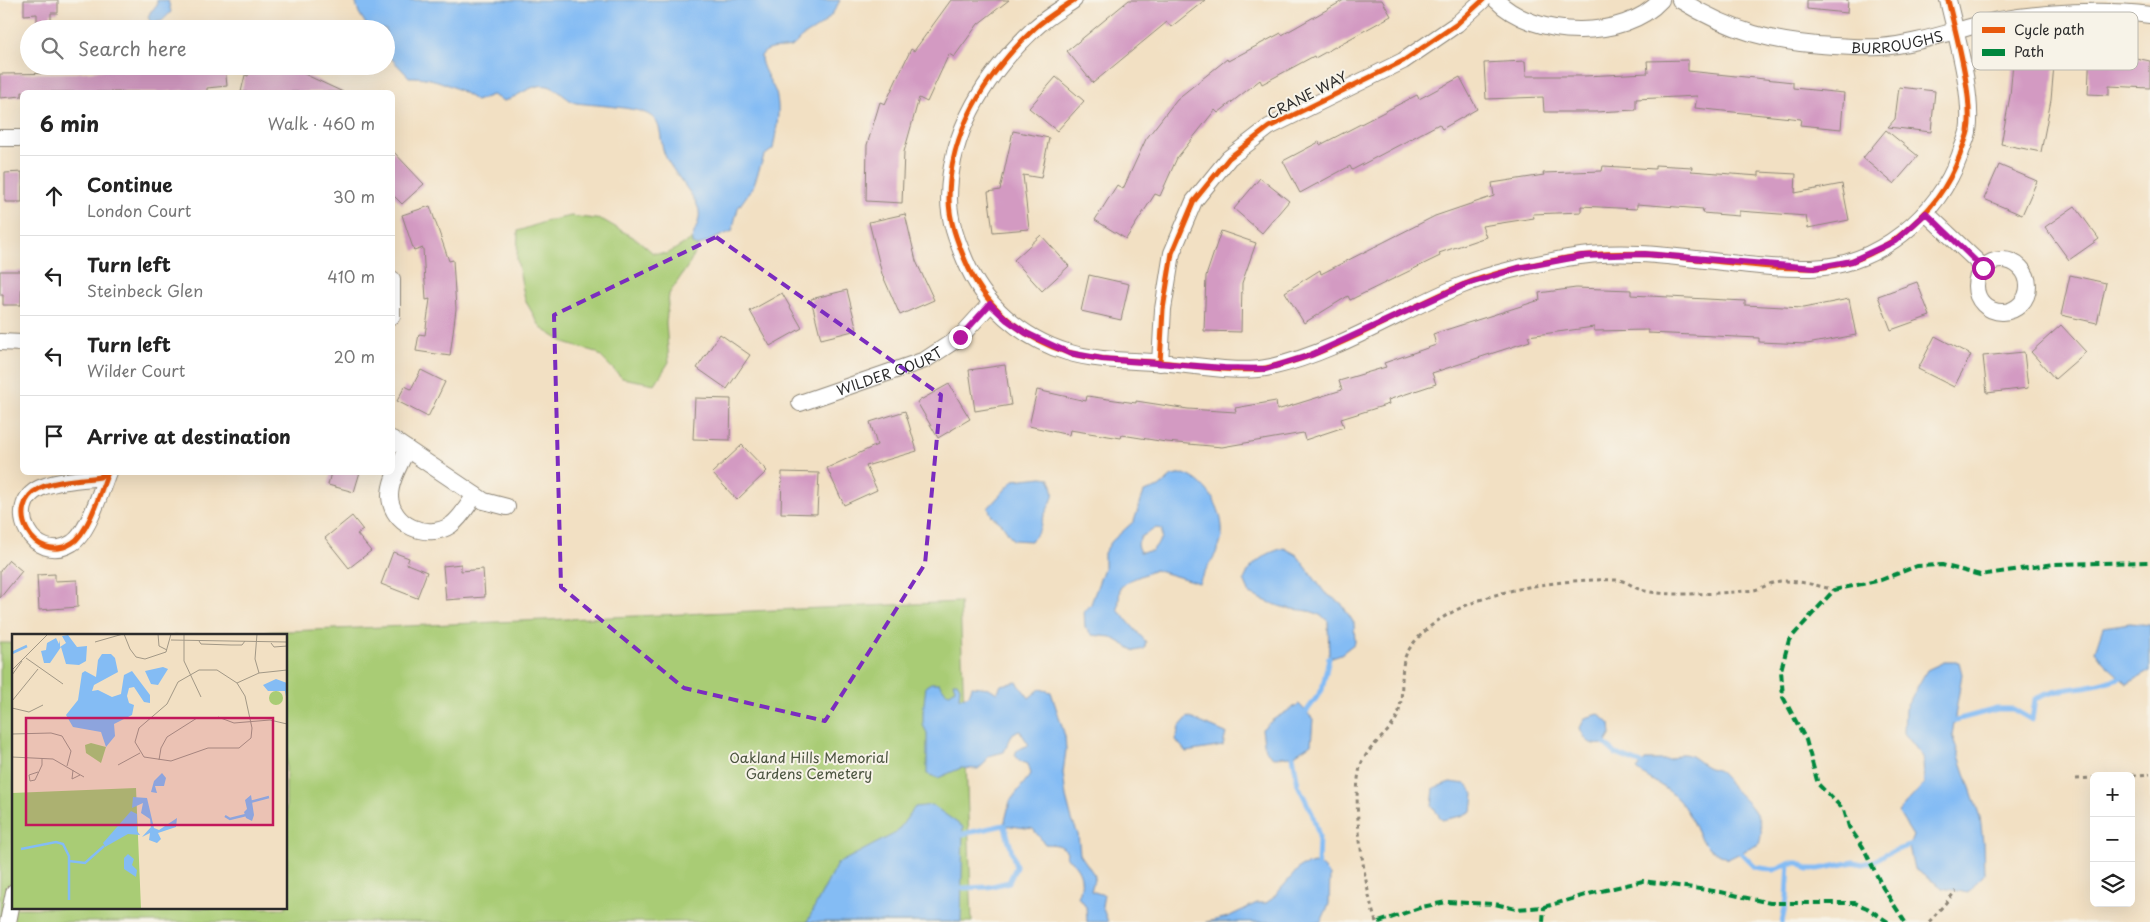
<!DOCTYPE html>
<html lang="en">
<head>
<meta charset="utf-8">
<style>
	:root { --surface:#fff; --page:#f2f2f2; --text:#222; --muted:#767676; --line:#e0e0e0 }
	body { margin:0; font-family:"Playpen Sans",sans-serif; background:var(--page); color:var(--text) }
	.controls { position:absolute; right:15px; bottom:15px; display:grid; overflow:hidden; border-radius:8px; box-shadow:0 5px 20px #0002 }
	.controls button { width:45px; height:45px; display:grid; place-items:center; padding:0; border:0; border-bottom:1px solid var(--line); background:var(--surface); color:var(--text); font:25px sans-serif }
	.stop { position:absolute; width:15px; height:15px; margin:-11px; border:4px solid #b5179e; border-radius:50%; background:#fff }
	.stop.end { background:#b5179e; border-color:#fff; box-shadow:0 1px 5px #0008 }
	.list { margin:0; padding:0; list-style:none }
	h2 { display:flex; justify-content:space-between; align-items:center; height:65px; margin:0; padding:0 20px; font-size:21px }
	h2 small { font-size:16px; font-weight:400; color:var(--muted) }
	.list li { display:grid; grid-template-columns:32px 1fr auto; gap:15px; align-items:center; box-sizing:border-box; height:80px; padding:0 20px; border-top:1px solid var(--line) }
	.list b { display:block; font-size:19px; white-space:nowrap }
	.list p { margin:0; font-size:16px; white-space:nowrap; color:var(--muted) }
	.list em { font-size:16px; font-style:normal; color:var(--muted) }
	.icon { flex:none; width:28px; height:28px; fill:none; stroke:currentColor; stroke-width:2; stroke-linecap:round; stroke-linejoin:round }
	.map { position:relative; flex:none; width:2150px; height:922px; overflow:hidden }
	.search { position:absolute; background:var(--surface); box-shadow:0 5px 20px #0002; left:20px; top:20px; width:375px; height:55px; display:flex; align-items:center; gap:12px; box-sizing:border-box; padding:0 18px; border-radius:28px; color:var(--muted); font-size:19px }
	.panel { position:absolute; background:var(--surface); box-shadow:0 5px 20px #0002; left:20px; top:90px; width:375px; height:385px; border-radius:8px }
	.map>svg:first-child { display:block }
</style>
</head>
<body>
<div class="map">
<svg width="2150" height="922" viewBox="0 0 2150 922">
	<rect width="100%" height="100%" fill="#f7f3e8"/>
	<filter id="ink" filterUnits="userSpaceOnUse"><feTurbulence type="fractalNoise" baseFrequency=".02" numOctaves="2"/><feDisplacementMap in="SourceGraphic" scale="10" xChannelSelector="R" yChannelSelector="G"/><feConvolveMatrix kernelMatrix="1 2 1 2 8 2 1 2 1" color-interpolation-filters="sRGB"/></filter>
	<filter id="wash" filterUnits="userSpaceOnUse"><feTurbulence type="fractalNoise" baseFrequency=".0096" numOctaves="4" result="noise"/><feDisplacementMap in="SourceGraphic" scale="20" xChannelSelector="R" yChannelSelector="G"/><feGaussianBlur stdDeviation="1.12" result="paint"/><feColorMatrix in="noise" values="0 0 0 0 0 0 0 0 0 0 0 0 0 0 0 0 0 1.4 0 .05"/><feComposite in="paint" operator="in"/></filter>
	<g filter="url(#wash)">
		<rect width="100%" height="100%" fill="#f2e0c3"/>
		<g fill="#a9cc75" stroke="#6a7c50">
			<polygon points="571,216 603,220 638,240 653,253 667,254 692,239 692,244 698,246 690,263 669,294 666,323 669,362 655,384 622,378 596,352 567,344 541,328 525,300 517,259 518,231 547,221"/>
			<polygon points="960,602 972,922 0,922 0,643 14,643 14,908 286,908 286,636 174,636"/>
		</g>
		<g fill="#84bcf4" stroke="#587490" fill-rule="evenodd">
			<polygon points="157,0 168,0 171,12 162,21 151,23 148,17 151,11 157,6"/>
			<path d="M355,0H840C830,21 821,26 802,37C798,40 795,46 790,47C779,50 769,45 761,56C760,66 772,83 776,93C781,110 776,132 773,149L764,156L753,187L738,208L732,231L698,246L692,244C691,233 701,224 699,211C697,197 671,171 665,155C658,139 665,121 645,113C633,107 592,105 576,103C567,100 561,92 553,88C536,79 519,97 504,101L492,95L476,101C457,87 433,76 409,77L386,53V29H369L359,13Z"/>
			<path d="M1184,474C1209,482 1227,515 1221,541C1218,554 1204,570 1199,583L1155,570L1128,581L1120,588L1118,610L1146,642L1144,649L1135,651L1111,637L1092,635L1085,627L1084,612L1091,604L1104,568V553L1112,541L1134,521L1144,492L1159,487L1172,476ZM1156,528L1162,529V538L1152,551L1140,552L1137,546L1141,537Z"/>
			<path d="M1042,477L1049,478C1058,497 1051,500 1044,516C1039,529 1042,529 1031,541L1013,540L1002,524L992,516L988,508L1014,480Z"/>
			<path d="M1284,548L1297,555L1325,593L1341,603L1354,623L1355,643L1341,654L1329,658L1328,621C1315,610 1308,611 1292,609C1278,607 1263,600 1250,594L1244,580C1251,562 1266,553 1284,548Z"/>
			<polygon points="2130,623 2150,625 2150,671 2127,684 2103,662 2095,651 2103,627"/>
			<polygon points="1944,662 1959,662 1962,674 1952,735 1980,817 1983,842 1984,873 1968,893 1943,888 1914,869 1909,846 1913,836 1898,812 1924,784 1923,757 1904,733 1905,709 1927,670"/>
			<path d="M953,682H957L960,687L959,698L969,695L972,686L989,688L997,693L1001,685L1017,682L1029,698L1040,689L1051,692L1065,736L1066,750L1063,773L1066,797L1072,820L1078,834L1080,854L1095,876L1091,891L1104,895L1102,906L1108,922H1087L1086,907L1078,897C1085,881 1081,867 1066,857L1067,852C1060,843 1055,845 1045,844L1033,829L1004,825L1010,801L1031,774L1028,764L1020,761L1015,755L1017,750L1029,745L1020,731L1013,733L1004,752L988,756L985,763L978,769L961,768L938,778L927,774V733L923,725V712L926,686L931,683H939L946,692L950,693L955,689Z"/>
			<polygon points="1299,704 1313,719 1311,744 1293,756 1273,757 1265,750 1262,729 1274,719"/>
			<path d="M1599,714L1610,724L1611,734L1605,744C1590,746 1586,742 1580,728L1585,718Z"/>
			<polygon points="1188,717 1226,733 1223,746 1186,752 1176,740 1179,727"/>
			<path d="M1680,754C1692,753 1696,761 1707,767C1711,769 1717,769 1721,773C1726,777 1728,784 1733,788C1748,803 1768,819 1759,844L1728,859C1691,843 1701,827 1680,802C1666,785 1653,783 1637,770L1645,760H1670Z"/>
			<polygon points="1450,782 1466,784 1474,794 1472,811 1461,816 1442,820 1432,806 1434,788"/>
			<polygon points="932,805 963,827 961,922 807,922 837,864 896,833 915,807"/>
			<polygon points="1314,863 1322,867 1330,875 1329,904 1321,922 1206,922 1228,917 1257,903 1266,903 1272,899 1300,867"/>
		</g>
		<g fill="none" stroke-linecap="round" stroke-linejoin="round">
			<g stroke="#84bcf4" stroke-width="5">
				<polyline points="1306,712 1322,690 1329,658"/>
				<path d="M1948,722L1997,709H2013L2032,720L2035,699C2058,688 2071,690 2094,685C2104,683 2115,679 2125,676"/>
				<polyline points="1605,744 1616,754 1647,766"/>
				<polyline points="1293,756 1298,785 1312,813 1319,836 1318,864"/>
				<polyline points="958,835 1004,825"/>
				<polyline points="1737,849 1755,867 1774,870 1789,863 1799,863 1808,869 1819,869 1854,862 1862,864 1875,861 1885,854 1914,844"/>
				<polyline points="963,888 988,887 1009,882 1016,867 1005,827"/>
				<polyline points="1782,922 1787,898 1789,863"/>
			</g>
		</g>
		<g id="blocks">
			<g fill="#d39ac2">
				<polygon points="24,0 58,0 58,13 51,13 51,24 37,25 37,14 24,15"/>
				<polygon points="951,0 1009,0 978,24 954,57 949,54 927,102 919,98 904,152 902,203 866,201 867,145 880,102 885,104 911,49 914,51"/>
				<polygon points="1129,0 1205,0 1171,27 1167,22 1093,83 1067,51"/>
				<polygon points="1344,0 1382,0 1391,16 1315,58 1314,56 1262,84 1260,80 1218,113 1215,110 1177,158 1160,196 1155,194 1126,239 1095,220 1117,185 1123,189 1146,139 1177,99 1227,59 1228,61 1281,33 1282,35"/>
				<polygon points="1807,0 1848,0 1847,13 1807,9"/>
				<polygon points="2090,48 2132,50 2131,57 2150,61 2150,88 2109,86 2109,95 2088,94"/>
				<polygon points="1688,60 1688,71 1793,82 1793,88 1844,93 1841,129 1800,125 1801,119 1695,108 1697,96 1636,99 1636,110 1595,112 1544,112 1543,97 1486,99 1484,63 1525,61 1526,76 1584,76 1648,73 1647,61"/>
				<polygon points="2013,62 2054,65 2051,100 2041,152 2001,144 2010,96"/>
				<polygon points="185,66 225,66 227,86 207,88 207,92 190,92 189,90 162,92 22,92 22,96 0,98 0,74 75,73 123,68 123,72"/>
				<polygon points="251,66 287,66 343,92 241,92 245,75 248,76"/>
				<polygon points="1056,77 1084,101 1057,131 1029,108"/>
				<polygon points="1460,77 1477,109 1442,129 1439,124 1352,170 1350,166 1300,193 1283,161 1319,142 1320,145 1417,95 1419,99"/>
				<polygon points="1899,87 1935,91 1931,132 1888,127 1895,119"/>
				<polygon points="1886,130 1918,156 1894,184 1863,158"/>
				<polygon points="1013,131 1049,138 1041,178 1023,175 1029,229 993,232 988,192 1000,190"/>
				<polygon points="392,150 424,184 402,204 392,194"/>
				<polygon points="1655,165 1692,167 1691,171 1759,176 1759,172 1796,174 1795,193 1842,184 1849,220 1808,228 1806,216 1739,211 1739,216 1702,213 1703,209 1637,204 1637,209 1581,206 1581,212 1533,214 1534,218 1482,226 1486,237 1439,253 1440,256 1350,300 1348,296 1304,323 1285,292 1320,270 1321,274 1435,216 1494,196 1492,183 1544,175 1543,173 1602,171 1603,166 1655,169"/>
				<polygon points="1999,165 2037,181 2022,215 1984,199"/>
				<polygon points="22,172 22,202 5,202 5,173"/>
				<polygon points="1260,178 1289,201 1262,233 1234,209"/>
				<polygon points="430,206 449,261 453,260 456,309 450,356 416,351 419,334 425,335 430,299 426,300 423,248 414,251 402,215"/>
				<polygon points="2075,206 2099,239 2069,260 2045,227"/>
				<polygon points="905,214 916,261 934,300 900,315 882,274 869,222"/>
				<polygon points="1221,231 1256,243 1242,283 1241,332 1204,331 1206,276"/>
				<polygon points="1041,235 1069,266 1042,291 1014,260"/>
				<polygon points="0,271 22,271 21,305 3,305 3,295 0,295"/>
				<polygon points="1089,275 1129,284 1121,320 1081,311"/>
				<polygon points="2070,275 2106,283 2097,323 2061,315"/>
				<polygon points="1917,282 1930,316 1891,330 1878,296"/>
				<polygon points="1576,288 1631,290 1631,295 1745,301 1745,305 1803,308 1849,299 1856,335 1807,344 1759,342 1759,338 1648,333 1648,330 1594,331 1594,327 1528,336 1530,341 1432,373 1436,384 1388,400 1389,404 1341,419 1344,427 1305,440 1303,433 1222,447 1166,442 1122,435 1121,438 1070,430 1069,435 1029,426 1037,390 1086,401 1087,396 1136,403 1136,401 1188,409 1236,412 1235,408 1276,401 1277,410 1342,390 1339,381 1386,367 1384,363 1436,345 1433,334 1540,300 1539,293"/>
				<polygon points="847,290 857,330 821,339 811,299"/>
				<polygon points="782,293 802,328 770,346 750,311"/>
				<polygon points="2061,325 2086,352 2055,379 2031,352"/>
				<polygon points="720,334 750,355 727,389 697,368"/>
				<polygon points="1935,336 1971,355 1954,387 1918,369"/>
				<polygon points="2024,352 2028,388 1987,393 1983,356"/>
				<polygon points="1005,365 1011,405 975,411 969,370"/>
				<polygon points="421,370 445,382 428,417 397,401 405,386 411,389"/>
				<polygon points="949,384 970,419 938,438 917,402"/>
				<polygon points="695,398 731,399 730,440 693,439"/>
				<polygon points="905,411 917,451 866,466 877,490 844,505 827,468 877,445 870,422"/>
				<polygon points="742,445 767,471 737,500 712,473"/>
				<polygon points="331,472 360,472 354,492 328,485"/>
				<polygon points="782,472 819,473 817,514 781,513"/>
				<polygon points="352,516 363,530 357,534 371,551 349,568 325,538"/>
				<polygon points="393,552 409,558 407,564 427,572 417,598 381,584"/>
				<polygon points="9,560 22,571 0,598 0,571"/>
				<polygon points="461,564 461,571 483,569 485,597 446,600 443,566"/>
				<polygon points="55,574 55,581 77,580 78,607 39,610 37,575"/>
			</g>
		</g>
	</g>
	<g filter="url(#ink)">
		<use href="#blocks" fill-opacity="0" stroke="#8e8677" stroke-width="1"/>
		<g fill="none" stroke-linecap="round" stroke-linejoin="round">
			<defs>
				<g id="minor">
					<path d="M1074,0C1061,9 1047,17 1035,28C987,73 949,131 949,199C949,220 957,241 965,260C983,304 1021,338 1067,352C1099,362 1135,360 1169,363C1199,366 1242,374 1271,367C1337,352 1398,312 1460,286C1494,272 1531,265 1567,258C1648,243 1731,270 1811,268C1878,266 1938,216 1960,155C1962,148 1966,140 1968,132C1974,97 1956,35 1948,0"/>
					<path d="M1496,0C1534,39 1624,41 1661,0"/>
					<path id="s1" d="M1680,0C1732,32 1774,43 1834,46C1849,47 1865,48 1880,47C1920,44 1959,28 1999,20C2045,12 2103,9 2150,15"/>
					<polyline points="0,138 22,138"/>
					<polyline points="1926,213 1983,267"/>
					<circle cx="2002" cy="286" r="26"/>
					<polyline points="392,279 392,316"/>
					<polyline points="0,342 22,343"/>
					<polyline points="1160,363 1163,309 1172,253 1194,201 1229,158 1269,127 1403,61 1457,24 1483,0"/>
					<path id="s2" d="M800,403L925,360L960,337L990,304"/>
					<polyline points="392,439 484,501 507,507"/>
					<path d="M407,449C401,463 390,480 390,496C391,525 427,541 451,525C461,518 468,505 475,495"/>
					<path d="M105,472L100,477C81,480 57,480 40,488C2,506 34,566 72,543C88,534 101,490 108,472"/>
					<polyline points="8,922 14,892"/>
				</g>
			</defs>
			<use href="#minor" stroke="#8e8677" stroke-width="18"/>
			<g stroke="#8e8677" stroke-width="3" stroke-dasharray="4 4" stroke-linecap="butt">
				<polyline points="2125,776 2150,774"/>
				<polyline points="2076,779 2094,778"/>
				<path d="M1376,922C1365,890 1349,791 1362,762C1371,744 1386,736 1395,721C1407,700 1397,668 1408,651C1444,593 1553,578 1617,580C1625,580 1633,587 1641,590C1653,593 1666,594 1679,594C1704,594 1729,593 1754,590C1763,588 1773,581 1782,581C1801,581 1817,585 1834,590"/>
				<polyline points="1929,922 1956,891"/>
			</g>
			<use href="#minor" stroke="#fff" stroke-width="16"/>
			<g stroke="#00873e" stroke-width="4" stroke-dasharray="8 4" stroke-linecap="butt">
				<polyline points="1379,922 1422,907 1446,902 1495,904 1516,909 1544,907 1589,894 1643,881 1721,892 1770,903 1855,903 1867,908 1888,922"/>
				<polyline points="1543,922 1544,907"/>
				<polyline points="1905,922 1883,888 1863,847 1849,827 1844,810 1818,784 1806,740 1783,697 1781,670 1789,640 1834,590 1881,580 1917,566 1942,565 1980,575 2054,564 2150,562"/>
			</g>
			<defs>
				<g id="cycleway">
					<path d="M1074,0C1061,9 1047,17 1035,28C987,73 949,131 949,199C949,220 957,241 965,260C983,304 1021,338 1067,352C1099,362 1135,360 1169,363C1199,366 1242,374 1271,367C1337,352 1398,312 1460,286C1494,272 1531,265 1567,258C1648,243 1731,270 1811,268C1878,266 1938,216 1960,155C1962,148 1966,140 1968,132C1974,97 1956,35 1948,0"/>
					<polyline points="1160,363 1163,309 1172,253 1194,201 1229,158 1269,127 1403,61 1457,24 1483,0"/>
					<path d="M105,472L100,477C81,480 57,480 40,488C2,506 34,566 72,543C88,534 101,490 108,472"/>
				</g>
			</defs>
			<use href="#cycleway" stroke="#f7f3e8" stroke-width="8"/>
			<use href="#cycleway" stroke="#e8590c" stroke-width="5"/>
		</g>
	</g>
	<g fill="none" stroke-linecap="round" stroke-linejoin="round" filter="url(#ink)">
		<polyline stroke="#b5179e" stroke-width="6" points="960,337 990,304 1007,320 1026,333 1069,353 1102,359 1224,368 1266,369 1311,355 1464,285 1518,268 1582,256 1645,254 1814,268 1852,261 1895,241 1926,213 1983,268"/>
	</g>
	<path fill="none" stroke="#7b2cbf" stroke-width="4" stroke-dasharray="10 6" stroke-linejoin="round" d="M716,237L941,395L925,564L825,721L684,688L561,587L554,315Z"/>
	<g text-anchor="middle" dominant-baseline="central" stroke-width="4" stroke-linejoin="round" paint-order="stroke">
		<g font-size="14" fill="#2b2b2b" stroke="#f7f3e8">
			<text stroke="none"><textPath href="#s1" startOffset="226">BURROUGHS</textPath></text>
			<text transform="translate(1307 95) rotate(-27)">CRANE WAY</text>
			<text stroke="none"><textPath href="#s2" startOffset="95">WILDER COURT</textPath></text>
		</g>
		<g font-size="14" fill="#4a533e" stroke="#f7f3e8">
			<text x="809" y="757">Oakland Hills Memorial<tspan x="809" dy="16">Gardens Cemetery</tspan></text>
		</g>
	</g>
	<g transform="translate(12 634)">
		<rect width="275" height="275" fill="#f2e0c3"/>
		<path d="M257 64a7 7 0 1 1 14 0a7 7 0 1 1-14 0ZM79,109L94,113L89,129L74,119L73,111ZM124,154L129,275H0V159Z" fill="#a9cc75"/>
		<path d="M56,1L65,13L75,12L74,27L67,31L54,30L49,13L38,29H32L29,17L34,16L35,9L44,4L47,10L48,6V13L54,9L50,2ZM90,20H99L103,24L106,38L82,51L80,57L86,56L100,63L109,60L112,41L120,37L138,61V69L132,68L122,53L117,54L115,62L117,69L122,71L120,81L102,90L103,102L94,113L89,98L61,93L54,81L66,66L70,39L73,37L84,43L86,26ZM151,33L156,35L146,51L139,50L133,37ZM264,45L275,49V68L273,57H256L251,51ZM150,139L154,144L152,152H143L145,159L139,158L142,147ZM239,161L242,181L240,187L234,184L232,178L235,175L233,166ZM121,163L135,164L142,194L147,196L165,184L164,193L146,199L149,205L145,209L137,206L138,199L130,203L139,193L138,185L129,179L131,169L120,174ZM119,177L125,180V197L128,201L116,200L93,213L91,209ZM116,220L122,225L120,231L125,236L124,243L112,235V224Z" fill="#84bcf4"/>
		<path fill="none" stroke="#84bcf4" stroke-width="2.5" d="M0,19L15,12M238,168L257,163M213,182L218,185L234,181M9,215L44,208L51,210L57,222V266M57,227L73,229L92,212"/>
		<path fill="none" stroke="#a29886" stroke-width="1" d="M112,0L118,15L124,23L133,25L154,18L159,0M146,0L147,12L155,16M172,0V27L189,63M245,0L243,25L247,39M159,6L275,8M187,7L189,10L219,11H230L233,7M83,8L111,0M259,9L262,13L275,12M14,24L51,50M0,36L36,0M187,36H205L225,49L233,62L240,94L239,104L227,114H196L159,127L132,123L123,108L127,94L155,70L166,48ZM0,41L10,27M225,49L247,39L275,36M0,67L26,35M0,74L17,78L31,71M206,83L222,89L258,86L275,90M0,100L39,99L50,102L59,117L55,132M0,123L41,125L72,143M147,126L149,114L155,103L185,84M106,131L128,119M61,136L60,145L68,141M26,138L17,141L18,147L23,146L30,131V124"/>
		<path fill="#c2185b" fill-opacity="0.15" stroke="#c2185b" stroke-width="2.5" d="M14,84H261V191H14Z"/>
		<rect width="275" height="275" fill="none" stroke="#2b2b2b" stroke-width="2.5"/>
	</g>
	<rect x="1972" y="12" width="166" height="58" rx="8" fill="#f7f3e8" stroke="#bab7af" stroke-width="1"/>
	<rect x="1982" y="27" width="23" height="6" fill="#e8590c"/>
	<rect x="1982" y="49" width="23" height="7" fill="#00873e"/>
	<g font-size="14" fill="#2b2b2b">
		<text x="2014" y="35">Cycle path</text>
		<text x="2014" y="57">Path</text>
	</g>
</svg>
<div class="controls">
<button>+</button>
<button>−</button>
<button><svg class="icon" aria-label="layers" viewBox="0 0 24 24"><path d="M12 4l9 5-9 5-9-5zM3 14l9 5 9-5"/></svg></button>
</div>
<div class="stop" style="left:1983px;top:268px"></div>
<div class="stop end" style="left:960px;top:337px"></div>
<div class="search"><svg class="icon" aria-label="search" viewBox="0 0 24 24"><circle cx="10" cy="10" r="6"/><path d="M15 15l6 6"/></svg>Search here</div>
<section class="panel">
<h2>6 min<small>Walk · 460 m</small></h2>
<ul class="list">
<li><svg class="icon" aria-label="ahead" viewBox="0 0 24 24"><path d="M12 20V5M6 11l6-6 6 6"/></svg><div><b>Continue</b><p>London Court</p></div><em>30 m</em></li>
<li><svg class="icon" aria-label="left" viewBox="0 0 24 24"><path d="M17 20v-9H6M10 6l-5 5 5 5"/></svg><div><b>Turn left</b><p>Steinbeck Glen</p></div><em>410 m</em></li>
<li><svg class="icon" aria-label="left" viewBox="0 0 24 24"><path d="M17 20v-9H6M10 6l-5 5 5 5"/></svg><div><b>Turn left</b><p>Wilder Court</p></div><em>20 m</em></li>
<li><svg class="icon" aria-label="arrive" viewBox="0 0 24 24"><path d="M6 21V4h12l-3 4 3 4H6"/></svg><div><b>Arrive at destination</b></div></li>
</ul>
</section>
</div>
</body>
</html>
